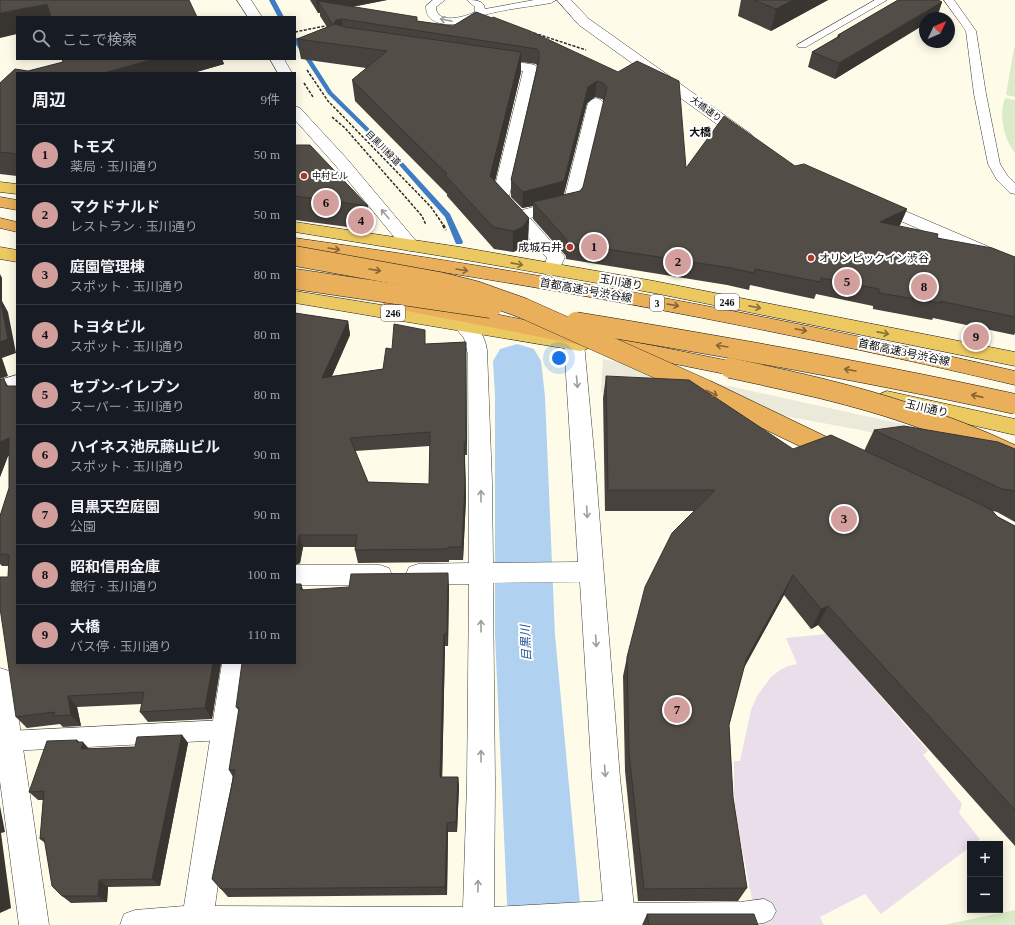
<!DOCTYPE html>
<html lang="ja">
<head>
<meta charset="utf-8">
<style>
	:root { --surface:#171b24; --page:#242831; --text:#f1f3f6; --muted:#9ea1a6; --line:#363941; --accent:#d39f9c }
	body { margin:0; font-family:"Times New Roman","Noto Sans JP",serif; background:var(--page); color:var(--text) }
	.controls { position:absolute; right:12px; bottom:12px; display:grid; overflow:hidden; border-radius:0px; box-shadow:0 2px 10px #0003 }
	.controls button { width:36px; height:36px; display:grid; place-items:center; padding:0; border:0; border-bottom:1px solid var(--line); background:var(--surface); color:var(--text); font:20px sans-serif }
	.compass { position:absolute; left:919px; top:12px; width:36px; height:36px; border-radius:50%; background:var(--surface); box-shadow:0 2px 10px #0003; rotate:46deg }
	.you { position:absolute; left:559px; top:358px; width:14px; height:14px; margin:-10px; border:3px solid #fff; border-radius:50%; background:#1a73e8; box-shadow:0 0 0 6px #1a73e833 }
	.badge { display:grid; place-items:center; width:26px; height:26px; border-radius:50%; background:var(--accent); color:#111; font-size:13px; font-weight:700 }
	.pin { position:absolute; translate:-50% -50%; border:2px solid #fff; box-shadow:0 1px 4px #0006 }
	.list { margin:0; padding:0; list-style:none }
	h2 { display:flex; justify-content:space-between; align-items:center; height:52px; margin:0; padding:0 16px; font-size:17px }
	h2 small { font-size:13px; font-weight:400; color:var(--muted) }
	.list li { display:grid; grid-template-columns:26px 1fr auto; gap:12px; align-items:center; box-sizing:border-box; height:60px; padding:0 16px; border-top:1px solid var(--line) }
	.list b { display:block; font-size:15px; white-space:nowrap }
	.list p { margin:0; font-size:13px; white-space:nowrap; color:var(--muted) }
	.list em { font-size:13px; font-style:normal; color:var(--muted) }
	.icon { flex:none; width:22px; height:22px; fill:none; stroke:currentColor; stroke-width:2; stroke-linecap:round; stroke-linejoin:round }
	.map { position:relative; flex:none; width:1015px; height:925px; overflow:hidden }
	.search { position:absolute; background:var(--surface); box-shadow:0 2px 10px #0003; left:16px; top:16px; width:280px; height:44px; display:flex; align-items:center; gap:10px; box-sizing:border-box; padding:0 14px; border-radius:0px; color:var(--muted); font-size:15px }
	.panel { position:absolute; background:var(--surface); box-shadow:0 2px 10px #0003; left:16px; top:72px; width:280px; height:592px; border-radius:0px }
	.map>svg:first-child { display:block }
</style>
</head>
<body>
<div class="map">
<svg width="1015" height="925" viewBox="0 0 1015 925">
	<rect width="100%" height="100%" fill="#fefce9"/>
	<polygon fill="#e9dee9" points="826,634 928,751 923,755 962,804 959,813 980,839 974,844 970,844 970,847 881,914 865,894 820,917 824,925 757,925 737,822 734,793 734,761 740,761 751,710 757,696 771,677 780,670 788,666 797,664 786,638"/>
	<g fill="#daecc7">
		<polygon points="1014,48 1015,48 1015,97 1006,95"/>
		<path d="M1005,98L1015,100V153C1003,138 999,115 1005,98Z"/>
		<polygon points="1015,910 1015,925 943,925"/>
	</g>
	<polygon fill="#ebe9da" points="603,359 643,367 1015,449 987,458 860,430 736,407 601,392"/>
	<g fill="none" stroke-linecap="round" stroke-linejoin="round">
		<g fill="#3e7cc3" fill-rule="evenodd">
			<polygon points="269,0 275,0 284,17 278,17"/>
			<polygon points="295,37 298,39 332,92 396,155 450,214 463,242 462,244 456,244 445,217 392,157 328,94 295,43"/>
		</g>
		<polygon fill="#b1d1f1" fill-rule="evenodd" points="517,344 534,349 541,361 545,396 555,635 582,925 508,925 495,635 495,396 493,361 500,349"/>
		<defs>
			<g id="service">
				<path d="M433,0H445L436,7C436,25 465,17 475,12V7L467,0C475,0 484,0 485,9L534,0H556L551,3C529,7 505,9 484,15C479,17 475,20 470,21C455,26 425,28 426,6Z"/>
				<polygon points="875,0 887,0 806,47 798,47 797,45"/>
				<polygon points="944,0 954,0 976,31 986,94 1000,164 1007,175 1015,183 1015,194 1010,193 997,180 988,164 974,94 966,31"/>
				<polygon points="225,720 232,723 235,730 232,737 225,740 9,751 2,748 0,737 2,734 9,731"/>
				<polygon points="764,899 772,903 776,911 772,919 764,923 747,925 615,925 611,923 607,915 611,907 619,903 740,902"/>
			</g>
			<g id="minor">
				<polygon points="237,0 251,0 262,17 248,17"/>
				<polygon points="491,58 530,64 535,65 537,68 537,75 509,197 522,210 564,199 588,103 591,100 596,98 601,100 604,103 581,202 578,206 530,218 565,257 557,274 551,276 545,274 542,270 547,258 492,198 523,71 486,65 484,62 486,59"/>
				<polygon points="270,59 284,59 292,73 278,73"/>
				<polygon points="295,106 300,108 348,160 416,241 419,245 416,249 410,251 404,249 336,166 295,120"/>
				<path d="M463,318C477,322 485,336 487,350L492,483L493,563L578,562L564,343L567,338L574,336L581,338L584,343L596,474L620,778L636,925H120L124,914L135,910L184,906L222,663H248L215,906L463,907L467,783L469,584H418L409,581L406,574L409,567L418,564L469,563L468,355L464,338L453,325L456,320ZM580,582L592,778L603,901L494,907L495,783L493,583Z"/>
				<polygon points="17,375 17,390 0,395 0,380"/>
				<polygon points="295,565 380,565 389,568 392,575 389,582 380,585 295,585"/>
				<polygon points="0,668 9,671 13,680 49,925 19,925 0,781"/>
			</g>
			<g id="tertiary">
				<polygon points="557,0 571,0 589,19 751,134 753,137 751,140 745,142 739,140 579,25"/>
				<polygon points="877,199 1015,258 1015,271 871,208 868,204 871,200"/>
			</g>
			<g id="trunk">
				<polygon points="0,182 17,184 17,194 0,192"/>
				<polygon points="295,222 460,247 654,281 1015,352 1015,366 654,293 460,259 295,232"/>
				<polygon points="0,247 17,250 17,262 0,259"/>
				<polygon points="295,291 580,337 587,339 590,344 587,349 580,351 295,303"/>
				<polygon points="887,391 1015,419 1015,435 880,404 877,399 880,394"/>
			</g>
			<g id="motorway">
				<polygon points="0,197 17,200 17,210 0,207"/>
				<polygon points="0,218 17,222 17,232 0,228"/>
				<path d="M295,238C537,272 777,316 1015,371V385C777,329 537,284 295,250Z"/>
				<polygon points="393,297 490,313 730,361 737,363 740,368 737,373 730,375 490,327 386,307 384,303 386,299"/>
			</g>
		</defs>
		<use href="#service" stroke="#3d3d3d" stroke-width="1"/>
		<use href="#minor" stroke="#3d3d3d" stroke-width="1"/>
		<use href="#tertiary" stroke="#3d3d3d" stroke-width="1"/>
		<use href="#trunk" stroke="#1b1b1b" stroke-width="1"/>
		<use href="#motorway" stroke="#1b1b1b" stroke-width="1"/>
		<g stroke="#2c2c2c" stroke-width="1.5" stroke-dasharray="3 1.5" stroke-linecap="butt">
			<polyline points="295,32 330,25"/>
			<polyline points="534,33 586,50"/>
			<polyline points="307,70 328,101 431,207 444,226"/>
			<polyline points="304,83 313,97"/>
			<polyline points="332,117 345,128 422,216 426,225"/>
		</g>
		<polyline stroke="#2c2c2c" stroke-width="2.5" stroke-dasharray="3.5 2" stroke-linecap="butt" points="443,225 446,230"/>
		<use href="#service" fill="#fff" fill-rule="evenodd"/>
		<use href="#minor" fill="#fff" fill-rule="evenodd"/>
		<use href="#tertiary" fill="#fff" fill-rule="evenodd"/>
		<use href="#trunk" fill="#ecc861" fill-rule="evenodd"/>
		<use href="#motorway" fill="#eaaf5a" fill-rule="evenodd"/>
		<defs>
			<g id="motorway-bridge">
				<polyline points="295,256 439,282 475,291 523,308 706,390 839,454"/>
				<polyline points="295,279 491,308"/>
				<path d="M576,322C723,346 869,372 1015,404"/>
				<path d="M730,368C791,381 851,394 910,414C946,426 981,440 1015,456"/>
			</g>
		</defs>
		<use href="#motorway-bridge" stroke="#1b1b1b" stroke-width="21" stroke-linecap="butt"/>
		<use href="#motorway-bridge" stroke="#eaaf5a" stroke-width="20"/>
	</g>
	<g fill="#47423d" fill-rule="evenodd">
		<path d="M310,0H387L352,7L417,21L453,26L476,12L618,72L686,168L795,166L907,209L900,225L899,226L937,238L1015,257V333L1014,335L933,318L932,320L873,309V306L816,294L814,299L750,285L749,290L727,285L566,259V256L533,219V206L522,208L511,197V180L537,66L536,64L521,62V72L495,181L529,218L528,240L523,248L513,252L494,249L447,196V194L355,101L352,80L366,68L301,59L297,39L327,27L320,16V13H318ZM595,97L602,99L604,101L583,187L580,191L563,195L587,103Z"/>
		<polygon points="741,0 828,0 771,31 738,16"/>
		<polygon points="898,0 938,0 942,2 937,17 936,18 925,18 925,24 835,79 808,67 812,52 837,37 838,35"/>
		<polygon points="62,59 222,59 224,64 193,73 17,73 17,176 0,174 0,83 15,69 28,71 63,62"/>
		<polygon points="295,145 368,206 371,230 295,220"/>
		<path d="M295,313L348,321L350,335L332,376L383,369L392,349L427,344L466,342V356L467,455H465L466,498L463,560H449V562L358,563L355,550V547H303L300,563L295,565ZM430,446L429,484L368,482L355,451Z"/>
		<polygon points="606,376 793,449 864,451 874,430 1015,449 1015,522 997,512 993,511 998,517 1015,526 1015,846 818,625 811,629 784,595 744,667 729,725 733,797 747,888 738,901 638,901 625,771 623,676 627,657 694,511 605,511 603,398"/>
		<polygon points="4,379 8,386 17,663 221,663 212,719 148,722 140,712 142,704 77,707 81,726 63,727 60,724 27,728 16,717 8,577 9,566 2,566 0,564 0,516 9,488 9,455 8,456 0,477 0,380"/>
		<polygon points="296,584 304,590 449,586 448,646 445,646 442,777 458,777 459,786 457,832 448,832 447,895 228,897 212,879 233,777 229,770 239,711 236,707"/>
		<polygon points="182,735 188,743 160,886 108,887 107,902 71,903 62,896 45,843 40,839 43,800 38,800 29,792 77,740 79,742 89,749 135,747"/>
		<polygon points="647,914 758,925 642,925"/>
	</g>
	<g fill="#393632">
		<polygon points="316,0 387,0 325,12 318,1 320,13 318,13"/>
		<polygon points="793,0 828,0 771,31 776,9"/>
		<polygon points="942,2 937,17 936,18 925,18 925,24 835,79 839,63"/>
		<polygon points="47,4 52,17 17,17 17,34 0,38 0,13"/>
		<polygon points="342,19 344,35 333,25 336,20"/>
		<polygon points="521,52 521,72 491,198 490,176"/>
		<polygon points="154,59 222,59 224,64 193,73 104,73"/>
		<polygon points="597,81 595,97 587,103 563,198 533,202 533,206 522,208 523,192 588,87"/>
		<polygon points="907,209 900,225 874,238 880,222"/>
		<polygon points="529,218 528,240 523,248 513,252 513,231"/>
		<polygon points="0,274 2,278 2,301 8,312 16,353 2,358 8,376 0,379"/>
		<polygon points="348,321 350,335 325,392 322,378"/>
		<polygon points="466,342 466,356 467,455 466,442"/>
		<polygon points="9,438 17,452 8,456 0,477 0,442"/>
		<polygon points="464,442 466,498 463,560 462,547"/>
		<polygon points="299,535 303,547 300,563 295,565 295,551"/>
		<polygon points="448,573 449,586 448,646 447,634"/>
		<polygon points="793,575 784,595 738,679 746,660"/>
		<polygon points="301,584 305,596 301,590"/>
		<polygon points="828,606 818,625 811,629 821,609"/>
		<polygon points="444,634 445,646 442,787 440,777"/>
		<polygon points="213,663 221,663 212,719 205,708"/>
		<polygon points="68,696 77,707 81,726 71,715"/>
		<polygon points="182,735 188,743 160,886 152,879"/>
		<polygon points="77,740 82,746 83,742 91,751 81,749 77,742"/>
		<polygon points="458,777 459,786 457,832 456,822"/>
		<polygon points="0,806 5,832 1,833 11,908 0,913"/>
		<polygon points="447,823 448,832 447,895 445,887"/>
		<polygon points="99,880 108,887 107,902 98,896"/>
	</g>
	<g fill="#524d47" stroke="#393632" fill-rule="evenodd">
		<polygon points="0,0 189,0 197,17 51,17 47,4 0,13"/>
		<polygon points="754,0 793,0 776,9"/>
		<polygon points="898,0 938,0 942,2 839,63 812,52 840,36 838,35"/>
		<polygon points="318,1 417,17 417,21 453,26 476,12 492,18 493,17 530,31 618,72 637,61 679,81 686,168 724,116 795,166 804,164 907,209 880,222 938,234 937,238 992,248 1015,257 1015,317 940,301 940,303 879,293 879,289 821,278 820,282 755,269 754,273 731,268 567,243 567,240 533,202 580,191 583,187 607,87 603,83 597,81 588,87 564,181 523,192 511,180 539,60 539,52 537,49 342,19 336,20 333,25"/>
		<polygon points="335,24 345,27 521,52 490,176 529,218 523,227 513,231 493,227 445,175 447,174 352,80 387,51 297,39"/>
		<polygon points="62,59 154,59 104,73 17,73 17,154 0,152 0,83 15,69 28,71 63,62"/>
		<polygon points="295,145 310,145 368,206 295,196"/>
		<polygon points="0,298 8,339 0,342"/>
		<path d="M295,313L348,321L322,378L383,369L386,348L392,349L394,324L425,330V344L466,342V442H464L465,485L462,547H448V549L355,550L357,535H299L296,551H295ZM430,432L429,484L368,482L350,438Z"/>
		<polygon points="606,376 689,380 793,449 831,435 980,504 991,510 998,517 1015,526 1015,810 828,606 821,609 793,575 746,660 729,725 733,797 747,888 644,889 629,754 627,657 645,587 672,533 715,490 608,490"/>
		<polygon points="4,379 6,386 16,386 17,393 17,663 213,663 205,708 140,712 144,692 68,696 71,715 53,716 55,712 16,717 0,608 0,577 8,577 9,555 7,554 0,554 0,516 9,488 9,438 0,442 0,380"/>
		<polygon points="904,426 998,442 1015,449 1015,492 1012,490 1002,489 874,430"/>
		<polygon points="448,573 447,634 444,634 440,777 458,777 456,822 447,823 445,887 221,889 212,879 235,770 229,770 239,708 236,707 242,663 295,663 295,584 301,584 301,590 349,587 351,574"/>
		<polygon points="182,735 152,879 99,880 98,896 62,896 52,886 44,838 40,839 44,791 29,792 47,741 77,740 77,742 83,742 81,749 135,747 137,737"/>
		<polygon points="647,914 754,914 758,925 649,925"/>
	</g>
	<defs><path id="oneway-shaft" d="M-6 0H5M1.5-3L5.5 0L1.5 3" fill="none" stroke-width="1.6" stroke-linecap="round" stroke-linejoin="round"/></defs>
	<g stroke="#9d9d9d">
		<use href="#oneway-shaft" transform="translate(446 20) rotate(-169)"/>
		<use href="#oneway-shaft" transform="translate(385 214) rotate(-130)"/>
		<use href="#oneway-shaft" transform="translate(577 382) rotate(85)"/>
		<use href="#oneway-shaft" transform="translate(481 496) rotate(-90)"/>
		<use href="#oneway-shaft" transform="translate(587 512) rotate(87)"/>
		<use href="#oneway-shaft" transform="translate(481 626) rotate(-90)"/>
		<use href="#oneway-shaft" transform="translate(596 641) rotate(86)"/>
		<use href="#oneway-shaft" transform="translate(481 756) rotate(-90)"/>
		<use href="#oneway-shaft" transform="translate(605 771) rotate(86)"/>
		<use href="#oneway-shaft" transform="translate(478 886) rotate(-89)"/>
	</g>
	<g stroke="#856536">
		<use href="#oneway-shaft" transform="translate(334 249) rotate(9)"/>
		<use href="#oneway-shaft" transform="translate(375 270) rotate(10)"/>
		<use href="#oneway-shaft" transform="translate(462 270) rotate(9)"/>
		<use href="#oneway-shaft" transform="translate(673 305) rotate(10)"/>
		<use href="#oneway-shaft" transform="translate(801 330) rotate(12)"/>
		<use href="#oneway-shaft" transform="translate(722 346) rotate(-171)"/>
		<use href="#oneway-shaft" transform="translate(850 370) rotate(-170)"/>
		<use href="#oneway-shaft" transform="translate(712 393) rotate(26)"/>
		<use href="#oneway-shaft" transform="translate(977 396) rotate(-167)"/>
	</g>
	<g stroke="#86723a">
		<use href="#oneway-shaft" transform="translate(517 264) rotate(11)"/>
		<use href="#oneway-shaft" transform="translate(755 307) rotate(11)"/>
		<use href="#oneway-shaft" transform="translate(883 333) rotate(11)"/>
	</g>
	<g fill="#af382d" stroke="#fff" stroke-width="1.5">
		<circle cx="304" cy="176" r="4"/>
		<circle cx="570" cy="247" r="4"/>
		<circle cx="811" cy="258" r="4"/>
	</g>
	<g text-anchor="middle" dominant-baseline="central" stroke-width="4" stroke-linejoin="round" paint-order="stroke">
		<g font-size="9" fill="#0a0a0a" stroke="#fff">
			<text transform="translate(706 109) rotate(36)">大橋通り</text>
			<text transform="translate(383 148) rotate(45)">目黒川緑道</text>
		</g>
		<g font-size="9" fill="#0a0a0a" stroke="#fff" text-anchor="start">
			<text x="312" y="176">中村ビル</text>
		</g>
		<g fill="#fff" stroke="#545454" stroke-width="1">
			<rect x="715" y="294" width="24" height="16" rx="3"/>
			<rect x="650" y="295" width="14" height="16" rx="3"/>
			<rect x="381" y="305" width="24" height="16" rx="3"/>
		</g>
		<g font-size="10" font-weight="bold" fill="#0a0a0a">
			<text x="727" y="302">246</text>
			<text x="657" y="303">3</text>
			<text x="393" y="313">246</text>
		</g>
		<g font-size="11" font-weight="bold" fill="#0a0a0a" stroke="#fff">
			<text x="700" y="132">大橋</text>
		</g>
		<g font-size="11" fill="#0a0a0a" stroke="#fff" text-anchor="end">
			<text x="562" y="247">成城石井</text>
			<text x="819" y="258" text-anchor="start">オリンピックイン渋谷</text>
		</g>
		<g font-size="11" fill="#0a0a0a" stroke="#fff">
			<text transform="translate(621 282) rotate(10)">玉川通り</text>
			<text transform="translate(586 290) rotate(10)">首都高速3号渋谷線</text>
			<text transform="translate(904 352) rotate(12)">首都高速3号渋谷線</text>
			<text transform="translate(927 408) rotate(13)">玉川通り</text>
		</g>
		<g font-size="12" font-style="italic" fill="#1e5092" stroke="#fff">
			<text transform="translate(526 643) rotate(-93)">目黒川</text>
		</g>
	</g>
</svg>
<div class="controls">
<button>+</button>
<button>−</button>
</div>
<svg class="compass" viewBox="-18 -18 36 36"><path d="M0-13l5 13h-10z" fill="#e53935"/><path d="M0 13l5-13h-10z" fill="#9ea1a6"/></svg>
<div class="you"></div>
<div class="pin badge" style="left:594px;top:247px">1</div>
<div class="pin badge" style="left:678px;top:262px">2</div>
<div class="pin badge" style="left:844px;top:519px">3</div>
<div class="pin badge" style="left:361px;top:221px">4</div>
<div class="pin badge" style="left:847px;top:282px">5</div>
<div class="pin badge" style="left:326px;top:203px">6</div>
<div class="pin badge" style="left:677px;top:710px">7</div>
<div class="pin badge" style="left:924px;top:287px">8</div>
<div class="pin badge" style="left:976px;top:337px">9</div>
<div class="search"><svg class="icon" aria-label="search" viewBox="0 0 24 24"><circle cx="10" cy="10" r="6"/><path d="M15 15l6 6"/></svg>ここで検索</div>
<section class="panel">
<h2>周辺<small>9件</small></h2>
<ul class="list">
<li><span class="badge">1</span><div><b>トモズ</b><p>薬局 · 玉川通り</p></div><em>50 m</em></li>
<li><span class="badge">2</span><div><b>マクドナルド</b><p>レストラン · 玉川通り</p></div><em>50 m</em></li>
<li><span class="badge">3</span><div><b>庭園管理棟</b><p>スポット · 玉川通り</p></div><em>80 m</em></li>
<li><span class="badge">4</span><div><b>トヨタビル</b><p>スポット · 玉川通り</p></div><em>80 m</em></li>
<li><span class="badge">5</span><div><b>セブン-イレブン</b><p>スーパー · 玉川通り</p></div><em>80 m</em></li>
<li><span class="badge">6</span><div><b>ハイネス池尻藤山ビル</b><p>スポット · 玉川通り</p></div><em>90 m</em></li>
<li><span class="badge">7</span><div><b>目黒天空庭園</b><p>公園</p></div><em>90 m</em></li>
<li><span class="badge">8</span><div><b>昭和信用金庫</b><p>銀行 · 玉川通り</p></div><em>100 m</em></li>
<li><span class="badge">9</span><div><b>大橋</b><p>バス停 · 玉川通り</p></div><em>110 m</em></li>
</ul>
</section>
</div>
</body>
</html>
